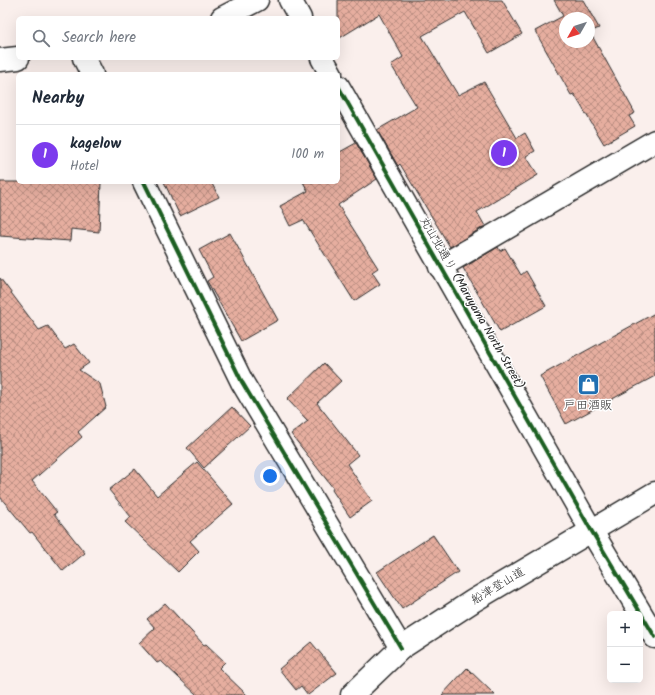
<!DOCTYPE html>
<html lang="en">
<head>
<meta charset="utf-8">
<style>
	:root { --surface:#fff; --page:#f2f2f3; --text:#1f2937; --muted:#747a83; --line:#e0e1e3; --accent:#7c3aed }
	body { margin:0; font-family:Kalam,"Klee One",sans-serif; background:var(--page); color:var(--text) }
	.controls { position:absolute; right:12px; bottom:12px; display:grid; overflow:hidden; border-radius:6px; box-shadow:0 4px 16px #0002 }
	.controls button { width:36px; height:36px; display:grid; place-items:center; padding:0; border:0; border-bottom:1px solid var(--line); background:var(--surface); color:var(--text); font:20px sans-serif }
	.compass { position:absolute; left:559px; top:12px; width:36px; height:36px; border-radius:50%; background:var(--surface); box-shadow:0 4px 16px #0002; rotate:231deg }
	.you { position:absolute; left:270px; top:476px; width:14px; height:14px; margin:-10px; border:3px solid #fff; border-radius:50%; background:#1a73e8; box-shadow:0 0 0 6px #1a73e833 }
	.badge { display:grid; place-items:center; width:26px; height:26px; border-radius:50%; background:var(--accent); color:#fff; font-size:13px; font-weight:700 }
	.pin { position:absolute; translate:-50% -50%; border:2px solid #fff; box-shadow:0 1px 4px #0006 }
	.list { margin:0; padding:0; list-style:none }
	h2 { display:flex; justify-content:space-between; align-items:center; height:52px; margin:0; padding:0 16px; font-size:17px }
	h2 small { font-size:13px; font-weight:400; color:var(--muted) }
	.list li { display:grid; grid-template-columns:26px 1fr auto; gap:12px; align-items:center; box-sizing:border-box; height:60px; padding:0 16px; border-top:1px solid var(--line) }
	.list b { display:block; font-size:15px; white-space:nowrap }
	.list p { margin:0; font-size:13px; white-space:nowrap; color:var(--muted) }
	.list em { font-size:13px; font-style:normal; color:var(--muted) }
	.icon { flex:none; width:22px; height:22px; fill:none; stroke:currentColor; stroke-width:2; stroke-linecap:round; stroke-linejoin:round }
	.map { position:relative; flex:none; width:655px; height:695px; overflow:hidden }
	.search { position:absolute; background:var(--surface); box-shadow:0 4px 16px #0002; left:16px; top:16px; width:324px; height:44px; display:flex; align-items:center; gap:10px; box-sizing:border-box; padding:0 14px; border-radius:6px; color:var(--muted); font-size:15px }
	.panel { position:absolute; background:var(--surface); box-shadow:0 4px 16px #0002; left:16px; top:72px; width:324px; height:112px; border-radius:6px }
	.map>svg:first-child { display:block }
</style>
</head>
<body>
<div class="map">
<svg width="655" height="695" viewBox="0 0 655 695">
	<defs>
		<pattern id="building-cross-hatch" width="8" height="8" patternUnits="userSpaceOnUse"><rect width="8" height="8" fill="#e6ae9f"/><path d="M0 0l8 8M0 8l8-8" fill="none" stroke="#bb8e82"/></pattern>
	</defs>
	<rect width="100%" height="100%" fill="#faefec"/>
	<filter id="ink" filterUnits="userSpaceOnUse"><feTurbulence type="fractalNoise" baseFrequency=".025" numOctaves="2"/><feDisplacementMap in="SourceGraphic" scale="8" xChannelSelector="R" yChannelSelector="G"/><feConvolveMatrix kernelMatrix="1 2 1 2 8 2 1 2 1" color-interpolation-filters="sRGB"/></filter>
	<g filter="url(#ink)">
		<g fill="url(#building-cross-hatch)" stroke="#2b2b2b" fill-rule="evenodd">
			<polygon points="338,0 502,0 522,34 489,53 465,12 422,36 458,95 484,82 517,138 525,133 535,151 526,156 538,175 477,212 485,226 450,247 400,164 398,166 377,130 417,107 391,65 403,57 379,14 338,39"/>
			<path d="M554,0H583L599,28L590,32L635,113L629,116L635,126L604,144L574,94L571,95L535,31L563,16ZM565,18H589V42H565Z"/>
			<polygon points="356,143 377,179 338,205 378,268 372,272 380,284 354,301 303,220 290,226 280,206 308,191 303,182 338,182 338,153"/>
			<polygon points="0,182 101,182 99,232 71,229 70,241 0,236"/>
			<polygon points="164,182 211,182 219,197 180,216"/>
			<polygon points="230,233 278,320 241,341 207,281 213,277 199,250"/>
			<polygon points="498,247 500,251 505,248 521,275 526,271 546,306 500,332 463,268"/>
			<polygon points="0,278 39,330 48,326 65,349 74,344 89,363 79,370 100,384 106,407 78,432 82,437 32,481 57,512 54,514 85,553 63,571 32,532 30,533 0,497"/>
			<polygon points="655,313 655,376 566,424 540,376"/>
			<polygon points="324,363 341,381 317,403 358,455 347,464 372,501 350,517 332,490 333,488 291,434 308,421 287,399"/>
			<polygon points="232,407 250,426 204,468 187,448"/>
			<polygon points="197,462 233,504 190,541 199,551 178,572 125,522 131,517 109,490 135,469 157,496"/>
			<polygon points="433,535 458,572 402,609 377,572"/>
			<polygon points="165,603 204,645 206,644 225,662 219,668 247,695 197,695 161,661 157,663 139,643 155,628 147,619"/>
			<polygon points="311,642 337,673 308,695 301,686 296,690 279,669"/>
			<polygon points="467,668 495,695 442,695"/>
		</g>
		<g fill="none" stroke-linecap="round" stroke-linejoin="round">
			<defs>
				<g id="minor">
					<polyline points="290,0 300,18"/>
					<polyline points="222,18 257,0"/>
					<polyline points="84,58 92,74"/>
					<polyline points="322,58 331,74"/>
					<polyline points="0,60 18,58"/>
					<polyline points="338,86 591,530 655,637"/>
					<polyline points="144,182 242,382 401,648"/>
					<polyline points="440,267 655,141"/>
				</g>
				<polyline id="tertiary" points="352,695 401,648 473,601 655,493"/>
			</defs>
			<use href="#minor" stroke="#2b2b2b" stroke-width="25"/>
			<use href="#tertiary" stroke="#2b2b2b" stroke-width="25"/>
			<use href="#minor" stroke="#fff" stroke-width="22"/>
			<use href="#tertiary" stroke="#fff" stroke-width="22"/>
			<defs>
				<g id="cycleway">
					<polyline points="338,86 591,530 655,637"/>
					<polyline points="144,182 242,382 401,648"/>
				</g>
			</defs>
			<use href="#cycleway" stroke="#fff" stroke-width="6"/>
			<use href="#cycleway" stroke="#1b5e20" stroke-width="4"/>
		</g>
	</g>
	<defs>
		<symbol id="shop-square" viewBox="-11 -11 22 22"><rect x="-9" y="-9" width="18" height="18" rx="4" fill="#1f6fb2" stroke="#fff"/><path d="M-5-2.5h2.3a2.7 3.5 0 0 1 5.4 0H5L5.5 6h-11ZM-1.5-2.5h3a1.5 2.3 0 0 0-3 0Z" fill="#fff"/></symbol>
	</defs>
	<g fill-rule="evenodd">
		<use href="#shop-square" x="576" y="372" width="25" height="25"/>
	</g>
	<g text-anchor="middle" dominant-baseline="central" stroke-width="3" stroke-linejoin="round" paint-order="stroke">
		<g font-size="12" fill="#2b2b2b" stroke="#fff">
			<text transform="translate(472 303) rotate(60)">丸山北通り (Maruyama North Street)</text>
			<text transform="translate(498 586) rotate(-31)">船津登山道</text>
		</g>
		<g font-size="12" fill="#2b2b2b" stroke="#fff">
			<text x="588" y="405">戸田酒販</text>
		</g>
	</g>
</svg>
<div class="controls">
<button>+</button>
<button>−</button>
</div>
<svg class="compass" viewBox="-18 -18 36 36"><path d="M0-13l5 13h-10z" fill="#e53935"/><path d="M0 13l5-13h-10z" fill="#747a83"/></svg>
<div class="you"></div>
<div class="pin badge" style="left:504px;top:153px">1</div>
<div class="search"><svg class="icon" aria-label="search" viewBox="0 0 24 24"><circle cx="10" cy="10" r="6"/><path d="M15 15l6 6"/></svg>Search here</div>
<section class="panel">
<h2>Nearby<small></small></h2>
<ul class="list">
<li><span class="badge">1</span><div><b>kagelow</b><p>Hotel</p></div><em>100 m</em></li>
</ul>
</section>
</div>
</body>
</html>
